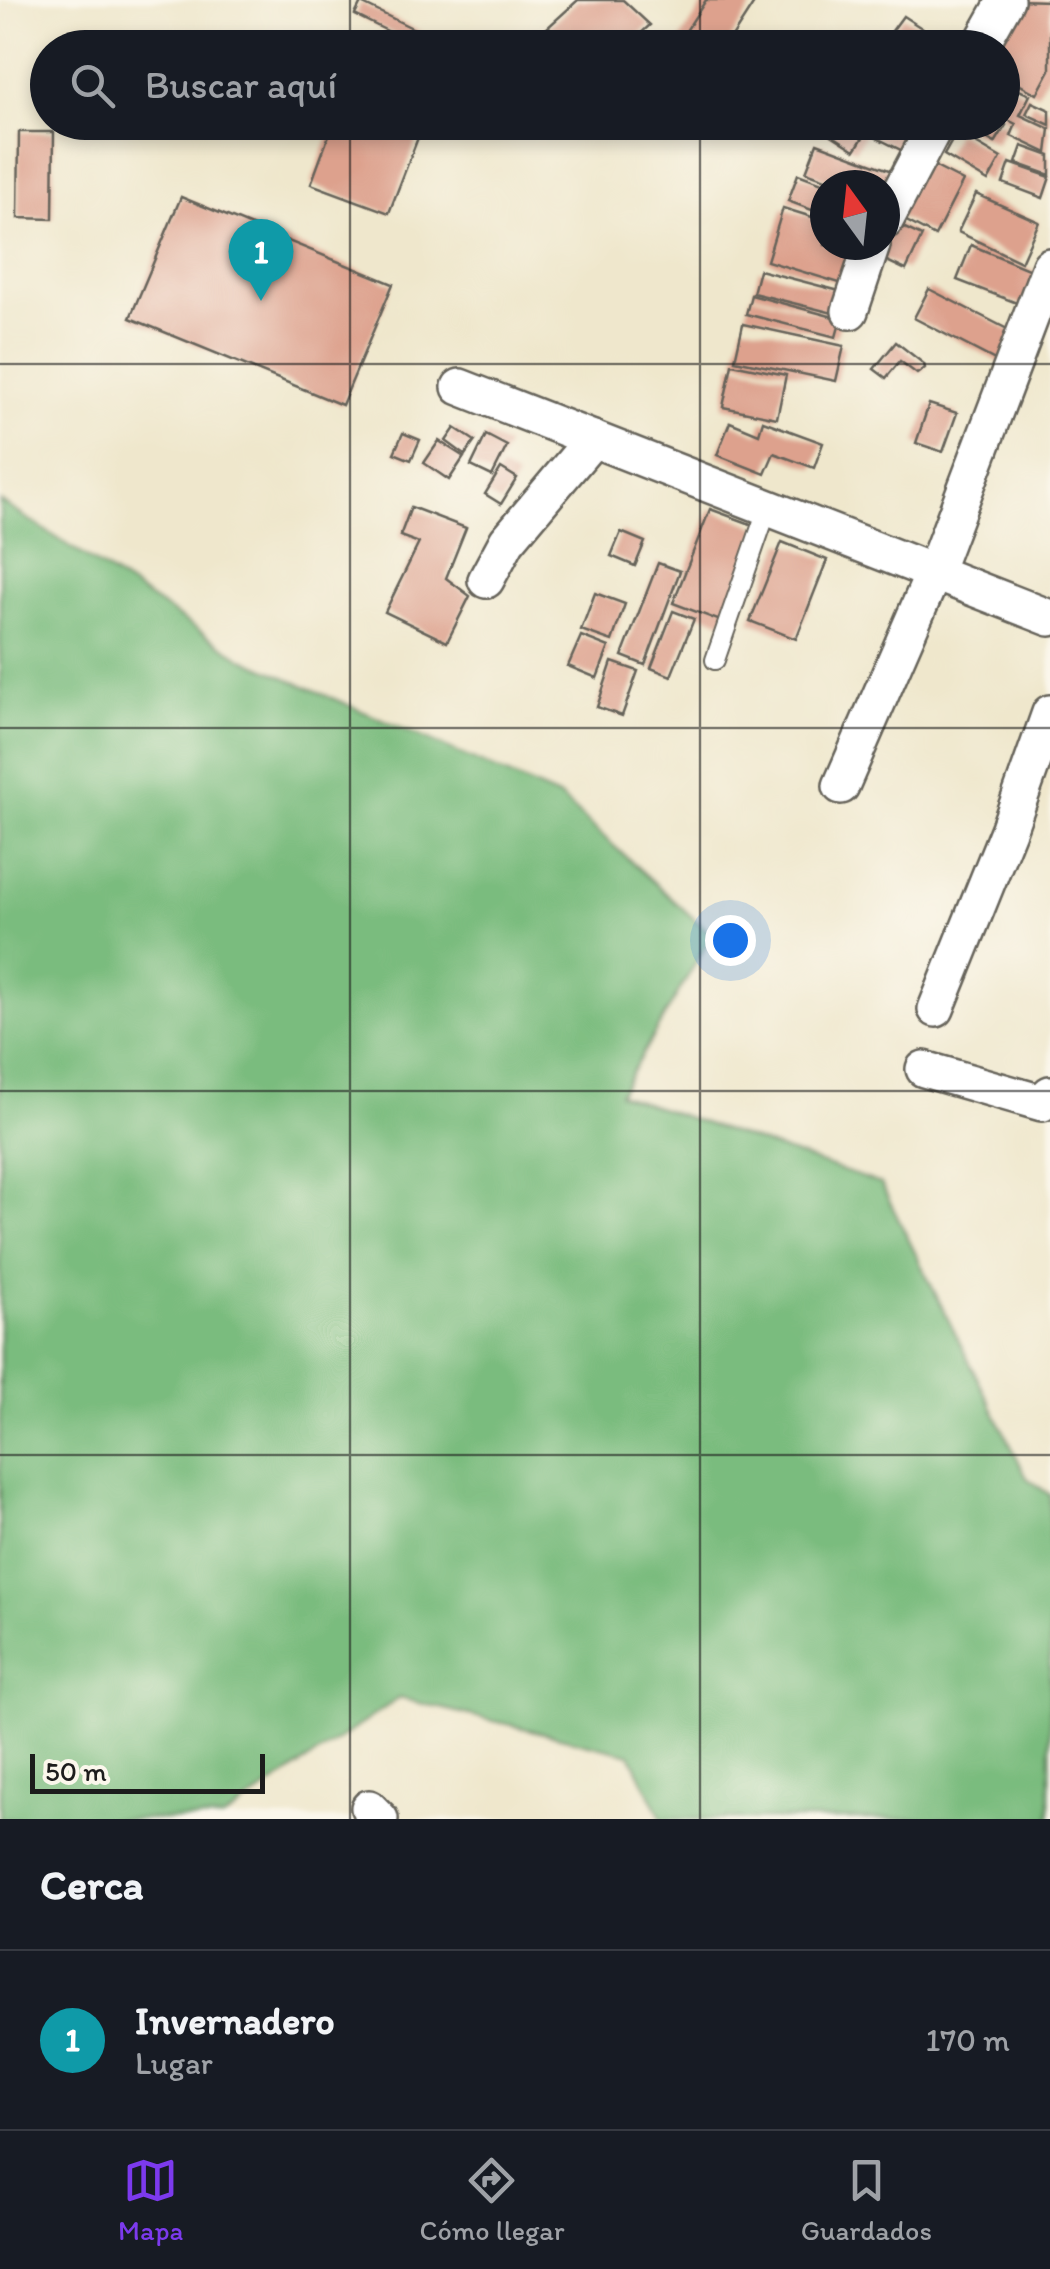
<!DOCTYPE html>
<html lang="es">
<head>
<meta charset="utf-8">
<style>
	:root { --surface:#171b24; --page:#20242c; --text:#f1f3f6; --muted:#9ea1a6; --line:#363941; --accent:#7c3aed }
	body { margin:0; font-family:Itim,sans-serif; background:var(--page); color:var(--text) }
	.compass { position:absolute; left:810px; top:170px; width:90px; height:90px; border-radius:50%; background:var(--surface); box-shadow:0 5px 15px #0003; rotate:345deg }
	.scale { position:absolute; left:30px; bottom:25px; width:235px; box-sizing:border-box; padding-left:10px; border:5px solid #1c1c1c; border-top:0; font-size:28px; line-height:35px; white-space:nowrap; color:#1c1c1c; -webkit-text-stroke:8px #fbf7ec; paint-order:stroke }
	.you { position:absolute; left:730px; top:940px; width:35px; height:35px; margin:-25px; border:8px solid #fff; border-radius:50%; background:#1a73e8; box-shadow:0 0 0 15px #1a73e833 }
	.badge { display:grid; place-items:center; width:65px; height:65px; border-radius:50%; background:var(--accent); color:#fff; font-size:32px; font-weight:700 }
	.pin { position:absolute; translate:-50% -82px; filter:drop-shadow(0 2px 5px #0008) }
	.pin::after { content:''; position:absolute; top:52px; width:35px; height:30px; background:inherit; clip-path:polygon(0 0,100% 0,50% 100%) }
	.list { margin:0; padding:0; list-style:none }
	h2 { display:flex; justify-content:space-between; align-items:center; height:130px; margin:0; padding:0 40px; font-size:42px }
	h2 small { font-size:32px; font-weight:400; color:var(--muted) }
	.list li { display:grid; grid-template-columns:65px 1fr auto; gap:30px; align-items:center; box-sizing:border-box; height:180px; padding:0 40px; border-top:2px solid var(--line) }
	.list b { display:block; font-size:38px; white-space:nowrap }
	.list p { margin:0; font-size:32px; white-space:nowrap; color:var(--muted) }
	.list em { font-size:32px; font-style:normal; color:var(--muted) }
	.icon { flex:none; width:55px; height:55px; fill:none; stroke:currentColor; stroke-width:2; stroke-linecap:round; stroke-linejoin:round }
	.map { position:relative; flex:none; width:1050px; height:1819px; overflow:hidden }
	.search { position:absolute; background:var(--surface); box-shadow:0 5px 15px #0003; left:30px; right:30px; top:30px; height:110px; display:flex; align-items:center; gap:25px; box-sizing:border-box; padding:0 35px; border-radius:55px; color:var(--muted); font-size:38px }
	.sheet { height:310px; background:var(--surface) }
	nav { display:flex; justify-content:space-around; align-items:center; box-sizing:border-box; height:140px; border-top:2px solid var(--line); background:var(--surface); font-size:28px; color:var(--muted) }
	nav a { display:grid; justify-items:center; gap:5px }
	nav .on { color:var(--accent) }
	.map>svg:first-child { display:block }
</style>
</head>
<body>
<div class="map">
<svg width="1050" height="1819" viewBox="0 0 1050 1819">
	<rect width="100%" height="100%" fill="#fbf7ec"/>
	<filter id="ink" filterUnits="userSpaceOnUse"><feTurbulence type="fractalNoise" baseFrequency=".01" numOctaves="2"/><feDisplacementMap in="SourceGraphic" scale="20" xChannelSelector="R" yChannelSelector="G"/><feConvolveMatrix kernelMatrix="1 2 1 2 8 2 1 2 1" color-interpolation-filters="sRGB"/></filter>
	<filter id="wash" filterUnits="userSpaceOnUse"><feTurbulence type="fractalNoise" baseFrequency=".0048" numOctaves="4" result="noise"/><feDisplacementMap in="SourceGraphic" scale="40" xChannelSelector="R" yChannelSelector="G"/><feGaussianBlur stdDeviation="2.25" result="paint"/><feColorMatrix in="noise" values="0 0 0 0 0 0 0 0 0 0 0 0 0 0 0 0 0 1.4 0 .05"/><feComposite in="paint" operator="in"/></filter>
	<g filter="url(#wash)">
		<rect width="100%" height="100%" fill="#efe7cc"/>
		<polygon fill="#7abc7e" stroke="#4b6c4d" stroke-width="2.5" points="0,501 243,659 561,798 712,935 619,1094 881,1184 1027,1478 1050,1495 1050,1819 662,1819 630,1754 399,1698 223,1819 0,1819"/>
		<g id="blocks">
			<g fill="#dda18d">
				<polygon points="578,0 623,0 650,25 625,48 525,48"/>
				<polygon points="706,0 756,0 725,48 675,48"/>
				<polygon points="1016,0 1050,1 1050,70 1037,94 1002,75 1002,48 990,48"/>
				<polygon points="361,3 453,48 422,48 355,15"/>
				<polygon points="903,16 934,36 926,48 918,48 892,31"/>
				<polygon points="1002,82 1030,95 1020,115 1050,129 1047,153 1011,136 1016,124 1002,117"/>
				<polygon points="1032,102 1050,110 1050,125 1026,114"/>
				<polygon points="424,122 389,213 311,184 332,127 320,122"/>
				<polygon points="829,122 873,122 855,150 824,130"/>
				<polygon points="878,122 920,122 905,152 871,135"/>
				<polygon points="957,122 1002,122 1006,125 995,143"/>
				<polygon points="19,132 54,132 53,219 18,218"/>
				<polygon points="957,132 1001,158 988,181 944,155"/>
				<polygon points="817,143 897,173 885,185 842,185 806,172"/>
				<polygon points="1022,146 1050,156 1050,175 1016,163"/>
				<polygon points="924,161 963,181 935,236 897,216"/>
				<polygon points="1010,163 1050,177 1043,198 1003,183"/>
				<polygon points="798,174 825,184 825,215 788,201"/>
				<polygon points="976,194 1039,222 1021,262 958,232"/>
				<polygon points="181,197 393,284 342,405 130,318"/>
				<polygon points="783,208 825,221 825,245 859,245 846,285 767,261"/>
				<polygon points="892,222 922,236 906,270 876,256"/>
				<polygon points="971,245 1040,274 1027,307 957,280"/>
				<polygon points="759,270 847,293 841,315 753,293"/>
				<polygon points="929,289 1017,334 1001,363 914,318"/>
				<polygon points="751,295 841,319 836,337 746,314"/>
				<polygon points="743,324 844,346 836,381 735,360"/>
				<polygon points="896,342 924,364 925,368 917,374 900,361 886,378 874,369"/>
				<polygon points="732,364 786,375 777,418 723,407"/>
				<polygon points="929,404 957,413 943,452 916,443"/>
				<polygon points="763,421 823,443 814,468 774,453 765,474 717,455 730,422 759,434"/>
				<polygon points="455,428 475,441 465,455 446,441"/>
				<polygon points="403,433 420,440 411,460 394,453"/>
				<polygon points="486,435 507,446 492,476 471,466"/>
				<polygon points="439,441 464,457 449,480 424,463"/>
				<polygon points="501,468 517,478 501,504 485,494"/>
				<polygon points="411,507 466,528 446,578 470,596 447,642 385,612 419,543 400,536"/>
				<polygon points="710,509 759,527 723,622 673,603"/>
				<polygon points="621,532 645,542 635,566 611,556"/>
				<polygon points="782,542 827,560 796,639 750,621"/>
				<polygon points="658,563 680,571 645,665 622,656"/>
				<polygon points="595,593 625,604 612,641 581,630"/>
				<polygon points="673,611 694,619 671,676 651,668"/>
				<polygon points="581,636 609,647 597,678 568,666"/>
				<polygon points="612,662 638,671 622,716 597,707"/>
			</g>
		</g>
	</g>
	<g filter="url(#ink)">
		<use href="#blocks" fill-opacity="0" stroke="#66635a" stroke-width="2.5"/>
		<g fill="none" stroke-linecap="round" stroke-linejoin="round">
			<defs>
				<polyline id="lane" points="715,660 768,507"/>
				<g id="street">
					<polyline points="979,48 1006,0"/>
					<polyline points="885,221 937,122"/>
					<polyline points="850,311 872,245"/>
					<polyline points="460,387 1050,618"/>
					<polyline points="486,580 507,541 593,439"/>
					<polyline points="841,786 934,572 1050,266"/>
					<polyline points="936,1009 1009,828 1050,713"/>
					<polyline points="924,1069 1042,1103 1050,1094"/>
					<polyline points="369,1808 380,1819"/>
				</g>
			</defs>
			<use href="#lane" stroke="#66635a" stroke-width="22"/>
			<use href="#street" stroke="#66635a" stroke-width="40"/>
			<use href="#lane" stroke="#fff" stroke-width="18"/>
			<use href="#street" stroke="#fff" stroke-width="35"/>
		</g>
	</g>
	<path fill="none" stroke="#1c1c1c" stroke-width="2.5" stroke-opacity="0.55" d="M350,0V48M700,0V48M350,122V1819M700,122V1819M0,364H1050M0,728H1050M0,1091H1050M0,1455H1050"/>
</svg>
<svg class="compass" viewBox="-18 -18 36 36"><path d="M0-13l5 13h-10z" fill="#e53935"/><path d="M0 13l5-13h-10z" fill="#9ea1a6"/></svg>
<div class="scale">50 m</div>
<div class="you"></div>
<div class="pin badge" style="left:261px;top:301px;background:#0f9aa8">1</div>
<div class="search"><svg class="icon" aria-label="search" viewBox="0 0 24 24"><circle cx="10" cy="10" r="6"/><path d="M15 15l6 6"/></svg>Buscar aquí</div>
</div>
<section class="sheet">
<h2>Cerca<small></small></h2>
<ul class="list">
<li><span class="badge" style="background:#0f9aa8">1</span><div><b>Invernadero</b><p>Lugar</p></div><em>170 m</em></li>
</ul>
</section>
<nav>
<a class="on"><svg class="icon" aria-label="map" viewBox="0 0 24 24"><path d="M3 6l6-2 6 2 6-2v14l-6 2-6-2-6 2zM9 4v14M15 6v14"/></svg>Mapa</a>
<a><svg class="icon" aria-label="directions" viewBox="0 0 24 24"><path d="M12 3l9 9-9 9-9-9zM9 14v-3h6M13 9l2 2-2 2"/></svg>Cómo llegar</a>
<a><svg class="icon" aria-label="saved" viewBox="0 0 24 24"><path d="M7 4h10v16l-5-4-5 4z"/></svg>Guardados</a>
</nav>
</body>
</html>
